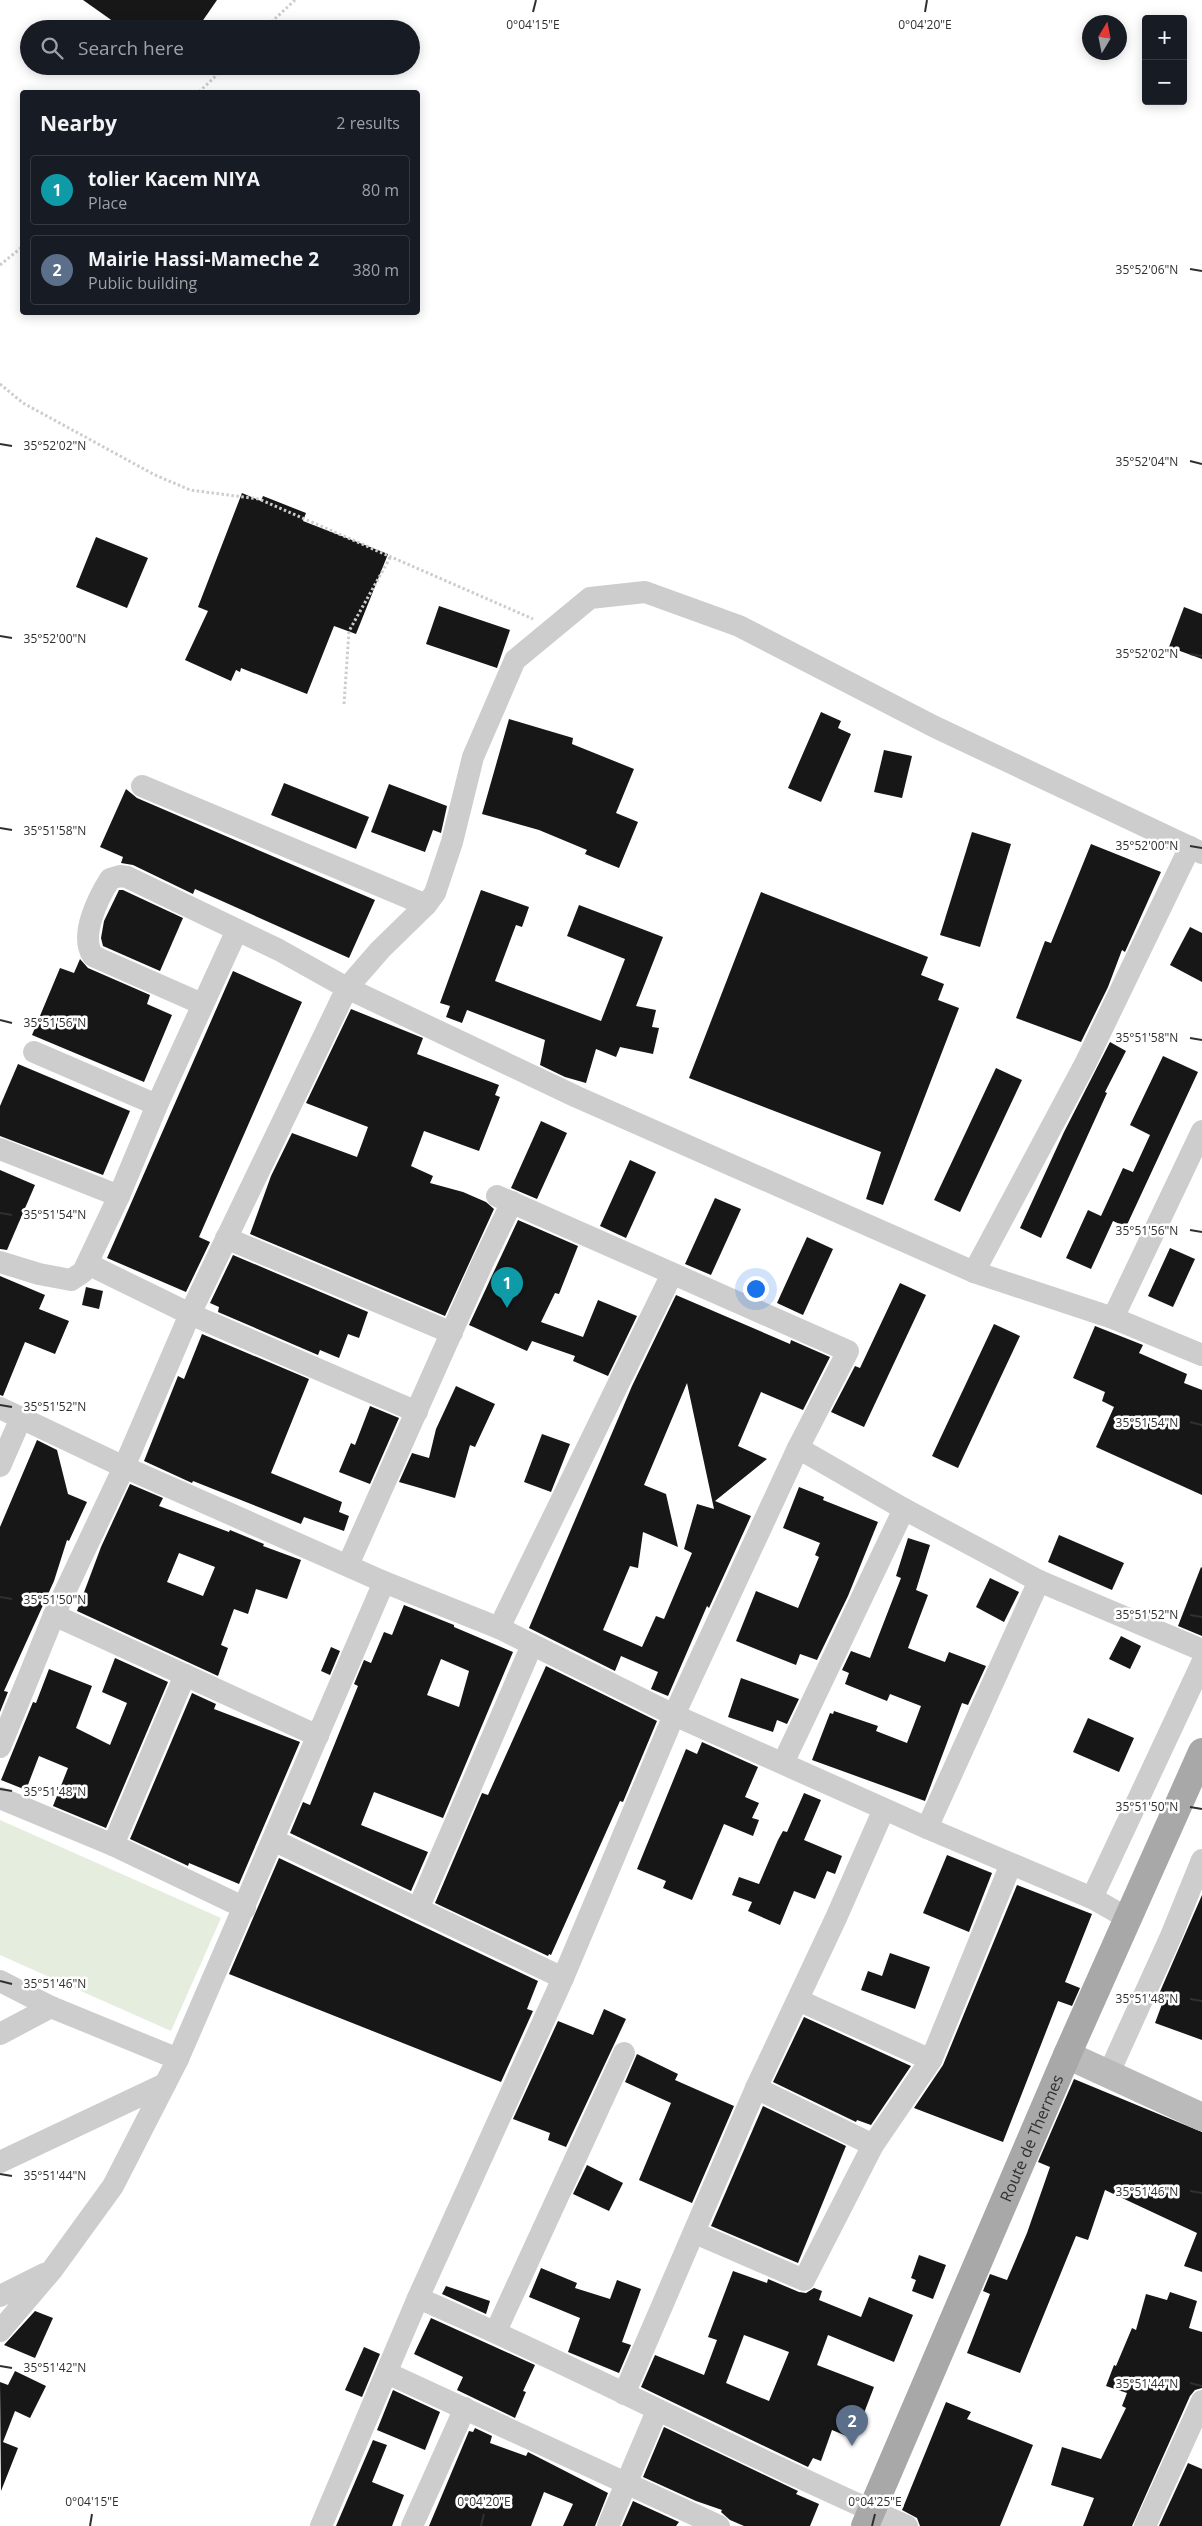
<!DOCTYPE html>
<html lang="en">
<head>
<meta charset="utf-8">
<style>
	:root { --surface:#171b24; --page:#242831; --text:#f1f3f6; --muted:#9ea1a6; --line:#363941; --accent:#8c9099 }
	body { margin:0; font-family:"Open Sans",sans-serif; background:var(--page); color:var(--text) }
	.controls { position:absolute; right:15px; top:15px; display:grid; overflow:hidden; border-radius:5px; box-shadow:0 2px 12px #0003 }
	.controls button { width:45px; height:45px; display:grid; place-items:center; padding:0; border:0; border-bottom:1px solid var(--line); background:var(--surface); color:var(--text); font:25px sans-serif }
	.compass { position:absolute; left:1082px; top:15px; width:45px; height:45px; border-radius:50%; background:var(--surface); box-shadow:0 2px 12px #0003; rotate:10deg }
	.you { position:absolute; left:755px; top:1288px; width:18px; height:18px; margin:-12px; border:4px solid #fff; border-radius:50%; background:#1a73e8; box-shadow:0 0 0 8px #1a73e833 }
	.badge { display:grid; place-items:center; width:32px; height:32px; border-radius:50%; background:var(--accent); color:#fff; font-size:16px; font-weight:700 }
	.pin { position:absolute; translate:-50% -41px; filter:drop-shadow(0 1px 2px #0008) }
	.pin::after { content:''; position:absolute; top:26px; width:18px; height:15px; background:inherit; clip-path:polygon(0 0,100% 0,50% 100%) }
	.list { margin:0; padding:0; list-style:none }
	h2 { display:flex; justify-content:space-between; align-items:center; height:65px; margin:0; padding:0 20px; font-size:21px }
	h2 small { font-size:16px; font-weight:400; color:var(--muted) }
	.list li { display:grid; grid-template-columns:32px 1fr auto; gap:15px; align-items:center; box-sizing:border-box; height:70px; margin:0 10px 10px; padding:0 10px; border:1px solid var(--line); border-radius:5px }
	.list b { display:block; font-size:19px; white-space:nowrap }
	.list p { margin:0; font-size:16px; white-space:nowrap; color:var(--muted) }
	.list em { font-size:16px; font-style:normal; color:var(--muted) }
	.icon { flex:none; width:28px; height:28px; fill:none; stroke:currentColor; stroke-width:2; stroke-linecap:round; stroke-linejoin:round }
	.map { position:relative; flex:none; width:1202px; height:2526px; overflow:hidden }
	.search { position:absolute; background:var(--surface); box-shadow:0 2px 12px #0003; left:20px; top:20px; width:400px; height:55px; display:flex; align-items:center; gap:12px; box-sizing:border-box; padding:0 18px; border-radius:28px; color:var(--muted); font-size:19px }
	.panel { position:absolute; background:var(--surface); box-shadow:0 2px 12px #0003; left:20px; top:90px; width:400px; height:225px; border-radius:5px }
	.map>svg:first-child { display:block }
</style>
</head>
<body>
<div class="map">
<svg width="1202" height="2526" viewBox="0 0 1202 2526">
	<rect width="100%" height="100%" fill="#fff"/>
	<polygon fill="#e4edde" points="0,1820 221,1918 171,2031 0,1955"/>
	<g fill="#171717" fill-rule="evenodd">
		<polygon points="83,0 217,0 197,29 124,29"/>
		<polygon points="242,493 261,501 263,496 306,513 303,521 388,554 356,634 334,626 307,694 241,668 240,672 236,670 231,681 185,660 208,611 198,607"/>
		<polygon points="96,537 148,558 127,608 76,587"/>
		<polygon points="439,606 510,630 497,668 426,644"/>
		<polygon points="1184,607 1202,614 1202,659 1169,647"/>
		<polygon points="821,712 841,721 838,728 851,734 821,802 788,788"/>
		<polygon points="509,719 573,738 572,744 634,769 616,813 638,822 619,868 585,854 587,850 539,830 482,814"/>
		<polygon points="884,750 912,756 902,798 874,792"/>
		<polygon points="284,783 369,817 356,849 271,815"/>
		<polygon points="389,784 447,806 441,833 433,830 425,852 371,832"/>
		<polygon points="126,789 137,798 375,900 349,958 195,889 193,894 133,865 121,863 123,857 100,847"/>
		<polygon points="972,832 1011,844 980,947 940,935"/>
		<polygon points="1091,844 1161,872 1125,952 1122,950 1108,987 1081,1042 1016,1018 1045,941 1051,943"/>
		<polygon points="119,890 123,890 183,918 160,971 103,946 101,938 104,921"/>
		<polygon points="481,890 529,907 522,927 516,925 495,981 601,1021 625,959 567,936 579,905 663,937 636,1006 656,1010 652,1027 659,1028 653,1054 620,1047 616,1057 596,1049 586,1083 565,1077 540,1065 545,1040 467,1010 462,1023 446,1017 450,1006 440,1003"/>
		<polygon points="761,892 928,957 921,975 944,984 938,1000 959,1008 883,1205 866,1199 881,1152 689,1078"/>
		<polygon points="1190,927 1202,933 1202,982 1170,965"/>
		<polygon points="80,959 88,968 150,995 147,1004 172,1015 144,1082 32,1035 60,968 74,973"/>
		<polygon points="233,971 302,1002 199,1237 210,1242 186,1292 107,1258"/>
		<polygon points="351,1009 423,1038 417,1054 499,1085 495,1095 500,1097 479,1151 424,1131 411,1166 433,1176 430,1183 463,1192 486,1202 494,1209 445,1316 250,1234 271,1176 292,1133 357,1157 368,1127 306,1103"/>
		<polygon points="1110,1042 1126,1051 1105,1092 1107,1093 1041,1238 1020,1228 1064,1132"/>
		<polygon points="1163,1056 1198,1072 1126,1227 1113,1221 1091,1269 1066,1258 1088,1210 1101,1216 1123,1168 1133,1172 1150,1135 1130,1125"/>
		<polygon points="18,1064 130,1111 103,1175 0,1136 0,1106"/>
		<polygon points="996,1068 1022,1080 960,1212 934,1200"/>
		<polygon points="541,1121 567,1133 537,1199 511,1188"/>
		<polygon points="630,1160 656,1172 626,1238 600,1226"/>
		<polygon points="0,1170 35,1185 7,1250 0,1249"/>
		<polygon points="715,1198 741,1209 711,1275 685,1264"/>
		<polygon points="518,1220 578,1246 559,1294 555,1293 541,1322 583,1337 598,1300 637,1316 608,1376 573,1361 575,1356 532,1341 527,1351 469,1325"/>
		<polygon points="807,1237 833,1249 803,1315 777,1303"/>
		<polygon points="1170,1248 1195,1259 1173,1307 1148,1296"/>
		<polygon points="233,1255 368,1312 359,1338 348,1334 339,1358 320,1350 318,1355 218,1312 219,1307 210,1303"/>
		<polygon points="0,1276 45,1295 39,1309 69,1321 55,1354 25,1342 3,1396 0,1395"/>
		<polygon points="900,1283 926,1295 864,1427 831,1412 855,1366 860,1368"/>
		<polygon points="86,1287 103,1291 99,1309 82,1305"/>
		<path d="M676,1295L790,1344L791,1340L830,1357L803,1410L761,1392L738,1446L767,1459L715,1501L751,1516L709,1608L707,1606L668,1696L651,1689L658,1672L621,1656L615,1671L529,1628L632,1386ZM687,1383L714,1509L697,1504L684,1549L692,1553L664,1619L656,1616L642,1647L603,1630L630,1566L638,1568L643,1532L678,1547L666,1494L644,1485Z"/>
		<polygon points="994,1324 1020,1336 958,1468 932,1456"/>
		<polygon points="1095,1326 1143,1345 1139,1353 1187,1374 1184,1383 1202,1390 1202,1495 1096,1447 1114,1407 1102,1401 1105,1392 1073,1378"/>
		<polygon points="202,1334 309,1379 271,1473 342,1502 339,1512 349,1516 344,1531 304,1517 301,1524 193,1481 192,1483 144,1461 178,1376 184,1379"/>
		<polygon points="456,1386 495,1404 475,1447 470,1445 455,1498 399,1482 412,1453 429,1458 436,1429"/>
		<polygon points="370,1406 399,1418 370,1484 339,1472 351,1443 355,1445"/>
		<polygon points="542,1434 570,1444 551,1492 524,1482"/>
		<polygon points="37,1440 57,1450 68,1494 87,1502 69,1541 67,1540 54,1581 4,1691 8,1692 0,1712 0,1527"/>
		<path d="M130,1484L163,1498L159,1506L229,1532L230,1530L264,1544L263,1546L301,1560L287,1599L256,1589L248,1614L234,1609L221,1645L228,1648L218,1676L77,1611L101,1547ZM179,1553L215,1567L203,1596L167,1582Z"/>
		<polygon points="799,1487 824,1497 823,1500 878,1522 848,1596 817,1660 800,1654 796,1665 736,1641 756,1591 798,1608 819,1557 815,1555 820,1543 783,1528"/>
		<polygon points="1059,1535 1124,1563 1112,1590 1048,1562"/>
		<polygon points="908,1538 930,1545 916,1590 928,1595 908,1648 945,1662 949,1652 986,1666 968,1705 962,1703 925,1801 812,1760 830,1713 833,1714 834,1711 878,1726 876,1731 907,1743 921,1706 890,1694 887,1701 845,1684 849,1673 842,1670 851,1651 870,1658 901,1578 896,1576"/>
		<polygon points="1201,1567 1202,1568 1202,1636 1178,1626"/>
		<polygon points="990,1578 1019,1592 1004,1622 976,1607"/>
		<path d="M404,1605L454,1625V1627L513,1652L443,1818L374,1792L361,1825L428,1852L411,1891L290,1833L303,1802L310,1805L358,1686L354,1684L364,1660L371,1663L384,1632L392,1635ZM441,1659L469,1671L459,1707L427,1695Z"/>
		<polygon points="1121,1636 1141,1646 1130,1669 1109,1659"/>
		<polygon points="331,1647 340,1651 330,1675 321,1671"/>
		<polygon points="115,1658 168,1682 106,1828 53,1806 68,1768 39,1756 26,1790 1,1780 33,1702 36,1703 49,1669 92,1686 76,1728 110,1745 127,1703 102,1692"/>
		<polygon points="546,1666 657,1721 623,1802 620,1801 551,1955 549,1954 548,1956 435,1903 482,1793 488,1795"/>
		<polygon points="741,1678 799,1699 787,1724 777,1720 773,1732 728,1717"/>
		<polygon points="192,1693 216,1704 214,1709 300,1742 239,1884 189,1863 188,1866 184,1864 130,1839"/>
		<polygon points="1088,1718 1134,1738 1119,1772 1073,1752"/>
		<polygon points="702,1742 758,1767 745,1797 759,1803 752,1818 759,1820 753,1836 724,1824 692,1900 663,1888 666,1881 637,1869 686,1749 697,1754"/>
		<polygon points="804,1793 821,1800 804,1840 842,1856 835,1874 827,1871 815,1899 794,1891 780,1925 748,1911 752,1902 732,1895 739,1877 759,1884 778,1840 783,1831 787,1832"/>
		<polygon points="947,1855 992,1873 969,1932 923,1913"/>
		<polygon points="279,1858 538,1981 527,2009 533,2011 501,2082 229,1974"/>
		<polygon points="1017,1885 1092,1914 1065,1982 1080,1988 1072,2006 1058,2001 1003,2142 914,2108 943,2065"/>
		<polygon points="1202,1895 1202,2040 1155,2023 1165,1996 1159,1994"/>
		<polygon points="890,1953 930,1967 915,2009 861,1990 868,1971 882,1976"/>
		<polygon points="604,2009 626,2019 566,2147 548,2140 550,2133 513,2119 558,2021 593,2035"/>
		<polygon points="804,2017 911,2066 871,2125 857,2120 856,2122 773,2082"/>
		<polygon points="637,2054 678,2074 675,2080 734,2106 692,2203 639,2180 671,2103 625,2082"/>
		<polygon points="1074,2079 1202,2132 1202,2272 1184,2266 1197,2233 1105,2190 1088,2240 1076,2236 1020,2373 967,2353 990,2294 983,2291 990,2274 1007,2280 1027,2233 1050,2167 1038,2162"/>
		<polygon points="763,2106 846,2146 798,2263 711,2226"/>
		<polygon points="587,2165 623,2183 609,2211 573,2194"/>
		<polygon points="919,2255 946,2265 933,2299 912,2291 916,2280 911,2278"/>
		<polygon points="541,2268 577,2283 575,2288 610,2299 617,2280 641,2289 622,2342 631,2345 619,2373 568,2352 580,2318 529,2297"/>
		<path d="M733,2271L767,2283L768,2279L799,2292L806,2293L814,2288L822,2291L819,2300L861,2317L869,2297L913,2315L894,2362L828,2335L817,2365L874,2387L854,2439L832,2430L821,2461L813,2458L808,2467L641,2387L655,2355L704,2375L717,2340L708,2337ZM744,2335L789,2352L769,2401L726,2383Z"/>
		<polygon points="446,2286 490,2301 486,2314 442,2294"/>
		<polygon points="1170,2292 1197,2301 1189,2328 1202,2332 1202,2388 1195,2390 1190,2396 1132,2526 1083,2526 1094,2498 1051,2485 1062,2447 1101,2459 1126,2408 1122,2406 1127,2393 1106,2386 1114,2365 1116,2366 1132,2328 1136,2330 1146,2294 1167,2300"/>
		<polygon points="35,2311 53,2318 35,2358 4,2345"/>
		<polygon points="431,2318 535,2365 523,2391 526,2392 515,2418 457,2390 463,2377 414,2354"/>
		<polygon points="364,2347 380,2354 362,2397 345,2390"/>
		<polygon points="15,2371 46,2386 30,2418 15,2411 3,2442 18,2448 1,2491 0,2382 8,2385"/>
		<polygon points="393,2390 440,2412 425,2450 377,2430"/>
		<polygon points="946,2402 971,2412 967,2419 1033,2445 1000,2526 920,2526 917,2518 902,2510"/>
		<polygon points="664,2427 798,2491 796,2494 819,2504 810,2526 744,2526 730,2520 721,2512 722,2510 696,2501 643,2477"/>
		<polygon points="475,2428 492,2436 490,2443 526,2456 528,2452 608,2493 595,2526 563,2526 573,2504 544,2492 531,2526 429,2526 469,2431 473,2432"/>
		<polygon points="373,2440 387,2445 372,2482 404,2495 392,2526 336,2526"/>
		<polygon points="1188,2463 1202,2469 1202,2526 1159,2526"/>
		<polygon points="633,2501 679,2522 676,2526 622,2526"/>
	</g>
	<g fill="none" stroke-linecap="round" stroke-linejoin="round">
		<g stroke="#cdcdcd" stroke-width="3" stroke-dasharray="2.5 2.5" stroke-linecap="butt">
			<polyline points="264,29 295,0"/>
			<polyline points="199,92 226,66"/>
			<polyline points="0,265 22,247"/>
			<polyline points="0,384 23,403 153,474 190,490 259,499 533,619"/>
			<polyline points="344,704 349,631 391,556"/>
		</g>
		<g stroke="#cdcdcd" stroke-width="22">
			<polyline points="142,786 426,905"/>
			<path d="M202,1004L93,956C79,936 98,898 110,879L120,876L127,877L279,950L347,988L577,1097L974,1272L1113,1318L1202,1355"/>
			<polyline points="34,1052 157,1105"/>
			<polyline points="0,1149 119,1196"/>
			<polyline points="226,1238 452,1333"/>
			<polyline points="0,1262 39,1274 71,1280 83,1272 119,1196 157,1105 237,930"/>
			<polyline points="88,1264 190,1314 417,1412"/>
			<polyline points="974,1272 1085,1064 1190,847"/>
			<polyline points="1113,1318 1202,1131"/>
			<polyline points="0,1408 124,1467 384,1582 499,1628 674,1715 927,1828 1092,1898 1129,1919"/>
			<polyline points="798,1448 904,1509 1039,1581 1202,1650"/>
			<polyline points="0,1466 21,1418"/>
			<polyline points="348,1565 482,1264 512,1202"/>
			<polyline points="54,1615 318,1736"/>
			<polyline points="499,1628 672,1274"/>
			<polyline points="0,1747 54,1615 124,1467 190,1314 347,988 380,950 426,905 435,893 452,842 473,757 515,660 590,598 645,592 739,626 935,727 1202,853"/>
			<polyline points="783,1763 904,1509"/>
			<polyline points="0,1798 113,1845 245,1908"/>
			<polyline points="927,1828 1039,1581"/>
			<polyline points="273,1840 563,1978"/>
			<polyline points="113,1845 185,1675"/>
			<polyline points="1092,1898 1202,1663"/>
			<polyline points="418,1909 532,1645"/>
			<polyline points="0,1981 51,2007 178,2059"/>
			<polyline points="798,2000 931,2060"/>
			<polyline points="0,2034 51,2007"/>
			<polyline points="1108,2075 1171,1936 1202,1860"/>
			<polyline points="756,2088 873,2145 931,2060 1011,1864"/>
			<polyline points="0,2162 165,2084"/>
			<polyline points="695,2233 804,2280 873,2145"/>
			<polyline points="0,2296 44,2274"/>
			<path d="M418,2298C583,2369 742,2455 907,2526"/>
			<polyline points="0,2331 52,2270 113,2186 178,2059 384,1582"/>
			<polyline points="496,2331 624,2053"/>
			<polyline points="387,2373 719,2526"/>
			<polyline points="624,2394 756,2088 836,1918 884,1809"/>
			<polyline points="321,2526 418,2298 563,1978 674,1715 798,1448 848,1351 497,1196"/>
			<polyline points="412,2526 465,2408"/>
			<polyline points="608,2526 657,2411"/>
			<polyline points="1145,2526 1202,2401"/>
		</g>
		<polyline stroke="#bababa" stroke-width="28" points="1067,2055 1202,2117"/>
		<path stroke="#a8a8a8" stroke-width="28" id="s1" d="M865,2526L1067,2055L1202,1752"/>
	</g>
	<path fill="none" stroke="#303030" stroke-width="2" d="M533,12L536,0M925,12L927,0M1190,269L1202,271M0,444L12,446M1190,461L1202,464M0,636L12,638M1190,654L1202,656M0,828L12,830M1190,846L1202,848M0,1020L12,1023M1190,1038L1202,1040M0,1213L12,1215M1190,1230L1202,1232M0,1405L12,1407M1190,1422L1202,1425M0,1597L12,1599M1190,1615L1202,1617M0,1789L12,1791M1190,1807L1202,1809M0,1981L12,1984M1190,1999L1202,2001M0,2174L12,2176M1190,2191L1202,2193M0,2366L12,2368M1190,2383L1202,2386M90,2526L92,2514M481,2526L484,2514M872,2526L875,2514"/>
	<g text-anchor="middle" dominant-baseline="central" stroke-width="5" stroke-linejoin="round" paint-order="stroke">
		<g font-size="16" fill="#303030" stroke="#fff">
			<text stroke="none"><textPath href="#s1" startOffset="422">Route de Thermes</textPath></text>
		</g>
	</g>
	<g font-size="12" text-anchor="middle" fill="#303030" stroke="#fff" stroke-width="5" stroke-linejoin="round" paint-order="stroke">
		<text x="533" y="29">0°04'15"E</text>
		<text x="925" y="29">0°04'20"E</text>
		<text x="1147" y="274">35°52'06"N</text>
		<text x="55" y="450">35°52'02"N</text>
		<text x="1147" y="466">35°52'04"N</text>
		<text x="55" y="643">35°52'00"N</text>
		<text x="1147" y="658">35°52'02"N</text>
		<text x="55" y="835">35°51'58"N</text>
		<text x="1147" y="850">35°52'00"N</text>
		<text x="55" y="1027">35°51'56"N</text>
		<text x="1147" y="1042">35°51'58"N</text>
		<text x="55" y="1219">35°51'54"N</text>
		<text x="1147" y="1235">35°51'56"N</text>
		<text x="55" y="1411">35°51'52"N</text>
		<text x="1147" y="1427">35°51'54"N</text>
		<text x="55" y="1604">35°51'50"N</text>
		<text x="1147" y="1619">35°51'52"N</text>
		<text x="55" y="1796">35°51'48"N</text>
		<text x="1147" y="1811">35°51'50"N</text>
		<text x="55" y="1988">35°51'46"N</text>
		<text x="1147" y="2003">35°51'48"N</text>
		<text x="55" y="2180">35°51'44"N</text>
		<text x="1147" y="2196">35°51'46"N</text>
		<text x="55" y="2372">35°51'42"N</text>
		<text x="1147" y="2388">35°51'44"N</text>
		<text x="92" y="2506">0°04'15"E</text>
		<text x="484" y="2506">0°04'20"E</text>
		<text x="875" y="2506">0°04'25"E</text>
	</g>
</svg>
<div class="controls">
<button>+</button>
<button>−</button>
</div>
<svg class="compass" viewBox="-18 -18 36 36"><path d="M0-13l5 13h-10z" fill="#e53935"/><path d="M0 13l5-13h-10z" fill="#9ea1a6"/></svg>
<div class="you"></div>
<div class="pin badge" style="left:507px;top:1308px;background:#0f9aa8">1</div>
<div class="pin badge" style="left:852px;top:2446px;background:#5c6f8a">2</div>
<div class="search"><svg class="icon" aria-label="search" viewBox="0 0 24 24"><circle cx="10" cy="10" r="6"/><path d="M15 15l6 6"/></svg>Search here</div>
<section class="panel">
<h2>Nearby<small>2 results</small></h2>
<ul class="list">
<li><span class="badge" style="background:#0f9aa8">1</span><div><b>tolier Kacem NIYA</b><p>Place</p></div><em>80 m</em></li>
<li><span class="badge" style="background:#5c6f8a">2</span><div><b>Mairie Hassi-Mameche 2</b><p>Public building</p></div><em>380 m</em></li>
</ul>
</section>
</div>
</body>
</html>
